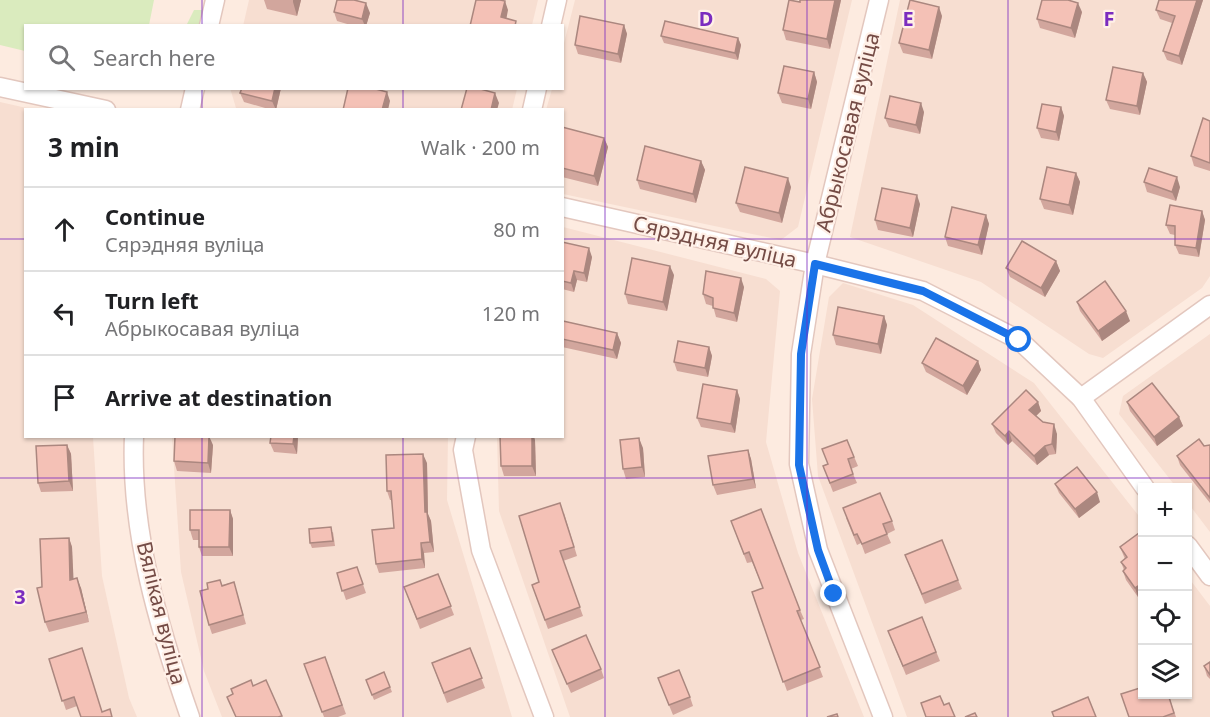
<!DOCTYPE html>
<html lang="en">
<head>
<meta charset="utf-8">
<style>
	:root { --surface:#fff; --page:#f2f2f2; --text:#202124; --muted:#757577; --line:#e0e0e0 }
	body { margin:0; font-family:"Noto Sans",sans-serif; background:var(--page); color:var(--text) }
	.controls { position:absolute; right:18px; bottom:18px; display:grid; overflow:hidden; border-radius:0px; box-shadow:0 2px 4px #0004 }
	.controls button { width:54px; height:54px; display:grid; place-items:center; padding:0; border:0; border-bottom:2px solid var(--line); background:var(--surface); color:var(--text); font:30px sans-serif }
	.stop { position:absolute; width:18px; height:18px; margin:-14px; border:4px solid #1a73e8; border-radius:50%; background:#fff }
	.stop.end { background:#1a73e8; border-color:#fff; box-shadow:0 2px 6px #0008 }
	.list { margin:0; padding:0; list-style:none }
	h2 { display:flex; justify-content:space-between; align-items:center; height:78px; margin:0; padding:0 24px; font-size:26px }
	h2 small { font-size:20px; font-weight:400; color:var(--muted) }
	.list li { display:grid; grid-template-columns:39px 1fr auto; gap:18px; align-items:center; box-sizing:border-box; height:84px; padding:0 24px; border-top:2px solid var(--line) }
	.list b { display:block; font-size:22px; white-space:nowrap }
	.list p { margin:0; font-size:20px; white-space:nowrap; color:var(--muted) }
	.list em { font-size:20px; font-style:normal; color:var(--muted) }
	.icon { flex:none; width:33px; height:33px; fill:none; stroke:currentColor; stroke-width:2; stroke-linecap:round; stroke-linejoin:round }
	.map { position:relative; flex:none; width:1210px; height:717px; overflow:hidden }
	.search { position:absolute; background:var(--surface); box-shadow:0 2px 4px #0004; left:24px; top:24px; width:540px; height:66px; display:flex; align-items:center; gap:15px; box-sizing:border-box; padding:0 21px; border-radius:0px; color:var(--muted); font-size:22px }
	.panel { position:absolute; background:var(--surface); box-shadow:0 2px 4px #0004; left:24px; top:108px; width:540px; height:330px; border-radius:0px }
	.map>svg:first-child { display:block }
</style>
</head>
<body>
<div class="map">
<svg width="1210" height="717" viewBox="0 0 1210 717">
	<rect width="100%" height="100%" fill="#fdebe0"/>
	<g fill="#f7ded1">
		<polygon points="249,0 538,0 532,25 243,26"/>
		<polygon points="575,0 852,0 798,227 781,240 563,194 562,110 546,110 552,89 562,88 563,47"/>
		<polygon points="900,0 1210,0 1210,276 1202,288 1103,358 1089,354 981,282 850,237"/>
		<polygon points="230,88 517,89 512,110 242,109 236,108"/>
		<polygon points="0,102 31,109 26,110 26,436 93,437 102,576 129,698 137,717 0,717"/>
		<polygon points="563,227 766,279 780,291 766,442 798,553 864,717 570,717 499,511 497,437 562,436"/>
		<polygon points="843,283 913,305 1034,383 1142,520 1142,694 1188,694 1188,577 1210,606 1210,717 907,717 818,476 812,399 829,297"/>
		<polygon points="1210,334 1210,532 1188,503 1188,488 1176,487 1119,414 1123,396"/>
		<polygon points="172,437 448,437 447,500 512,717 222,717 204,671 181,572"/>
	</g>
	<g fill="#daebbe">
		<polygon points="0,0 154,0 149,25 26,26 25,51 0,45"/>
		<polygon points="194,10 210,10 207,25 186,26"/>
	</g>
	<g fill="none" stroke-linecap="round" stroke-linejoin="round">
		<defs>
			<g id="minor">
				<polyline points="879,0 815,264 801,354 799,464 818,550 883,717"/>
				<polyline points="209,26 215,0"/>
				<polyline points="551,26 557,0"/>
				<polyline points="0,87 106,110"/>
				<polyline points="190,110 195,88"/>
				<polyline points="532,110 537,88"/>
				<polyline points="562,207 815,264 923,291 1019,340 1081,398 1145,488"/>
				<polyline points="1081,398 1210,305"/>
				<path d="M134,436C130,532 159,628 190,717"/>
				<polyline points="466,436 463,450 481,550 544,717"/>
				<polyline points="1188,546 1210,576"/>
			</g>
		</defs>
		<use href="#minor" stroke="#e3c7be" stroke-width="21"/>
		<use href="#minor" stroke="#fff" stroke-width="18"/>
	</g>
	<g fill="#d2a69d">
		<polygon points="264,0 301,0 297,16 267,9"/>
		<polygon points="800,0 841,0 830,49 786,40 783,30"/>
		<polygon points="1159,0 1203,0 1182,65 1167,60 1163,51 1172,23 1160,19 1156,10"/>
		<polygon points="334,12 370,13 366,26 354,26 337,21"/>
		<polygon points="1082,12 1075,38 1040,28 1037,19"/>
		<polygon points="942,16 932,59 903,53 899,43"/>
		<polygon points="624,25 627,34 621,63 578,54 575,45"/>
		<polygon points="661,36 738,38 741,45 738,60 664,43"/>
		<polygon points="814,72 817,82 811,109 782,103 778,93"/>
		<polygon points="1143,73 1147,82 1140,115 1110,109 1106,100"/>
		<polygon points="281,88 276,110 272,110 244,102 240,93"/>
		<polygon points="1061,107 1064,116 1059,141 1041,138 1037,128"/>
		<polygon points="924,112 920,134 889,127 885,118"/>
		<polygon points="1210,121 1210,171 1194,166 1191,156"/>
		<polygon points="562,127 604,138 608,147 598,186 562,177"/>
		<polygon points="701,161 705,170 696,203 640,189 637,180"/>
		<polygon points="1076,173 1080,182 1073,215 1044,209 1040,199"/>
		<polygon points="1144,182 1180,187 1176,201 1147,192"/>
		<polygon points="791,187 782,223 740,212 736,203"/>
		<polygon points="920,204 913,237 878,230 875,220"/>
		<polygon points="1202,211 1205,220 1199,257 1179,254 1175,245 1175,235 1170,234 1166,225"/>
		<polygon points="986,215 989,224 982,255 948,246 945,237"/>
		<polygon points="562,242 592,257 587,282 577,280 574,292 562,289"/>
		<polygon points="1056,261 1060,271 1045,297 1010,277 1006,268"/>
		<polygon points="674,275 667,311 628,304 625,294"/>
		<polygon points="744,287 737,322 716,317 713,306 706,304 703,294"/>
		<polygon points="1077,302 1130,321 1102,341 1080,311"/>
		<polygon points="884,316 887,325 881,354 836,345 833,335"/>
		<polygon points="563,321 617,333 621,343 617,359 562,347"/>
		<polygon points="709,347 712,356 708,377 677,371 674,362"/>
		<polygon points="978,361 981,370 967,395 926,372 922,363"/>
		<polygon points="737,390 740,399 735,433 701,427 697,418"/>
		<polygon points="1038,402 1041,411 1036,416 1057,434 1056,454 1049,455 1037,465 1012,441 1008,445 996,433 992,424"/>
		<polygon points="1127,402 1179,417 1183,426 1157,446 1130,411"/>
		<polygon points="298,436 297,454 274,452 270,443"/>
		<polygon points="535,440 536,476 504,476 501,466"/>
		<polygon points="847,440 858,466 851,469 857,483 833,492 823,466 828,464"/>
		<polygon points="67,445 71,454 73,491 41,492 38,483"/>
		<polygon points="213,445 211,473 177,471 174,461"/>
		<polygon points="1210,445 1210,503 1180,465 1177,456 1204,446"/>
		<polygon points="643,448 645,477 626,479 623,469"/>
		<polygon points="748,450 751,459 756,488 717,495 713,485"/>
		<polygon points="427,463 428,514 431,521 434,552 424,553 425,568 379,573 376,564 394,528 392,500 390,500 387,491"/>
		<polygon points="1055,484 1100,502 1079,518 1059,493"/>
		<polygon points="230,510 233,519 233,556 202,556 199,547 199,540 193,540 190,530"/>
		<polygon points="564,513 577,556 563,561 583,616 548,629 532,585 539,582"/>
		<polygon points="846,518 892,521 895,530 887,534 891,543 865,554 861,543 857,545"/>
		<polygon points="731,521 800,610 804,619 801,620 823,677 787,691 752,592 763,588 752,562 747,563"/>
		<polygon points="333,532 335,546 312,548 310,543"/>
		<polygon points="69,538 72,547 73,579 81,588 89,622 49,632 45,622 42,587"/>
		<polygon points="1143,538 1138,597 1126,580 1123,571 1124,570 1121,562 1125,559 1120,547"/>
		<polygon points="905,555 958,580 962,589 925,604"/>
		<polygon points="357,567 366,593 346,600 337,573"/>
		<polygon points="438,574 454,615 420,629 404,587"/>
		<polygon points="234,582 246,624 212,634 209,625 222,585"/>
		<polygon points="922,617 940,661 906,675 892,641"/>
		<polygon points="470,648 485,688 447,703 432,663"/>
		<polygon points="552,650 601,669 604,678 571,693"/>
		<polygon points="325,657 346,714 338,717 324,717 304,664"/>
		<polygon points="49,659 102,712 113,717 77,706 66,710"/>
		<polygon points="1210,662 1210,679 1207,676 1204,666"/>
		<polygon points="384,672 392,692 374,700 366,680"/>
		<polygon points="658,678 690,697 693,706 673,715"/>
		<polygon points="1168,694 1176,717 1129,717"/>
	</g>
	<g fill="#ab877f">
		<polygon points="293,0 301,0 297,16 293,2"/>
		<polygon points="835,0 841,0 830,49 827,39"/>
		<polygon points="1197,0 1203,0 1182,65 1179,56"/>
		<polygon points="505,1 508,10 505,26 501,17"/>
		<polygon points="366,3 370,13 366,26 365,26 362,19"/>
		<polygon points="1078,3 1082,12 1075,38 1071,28"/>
		<polygon points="939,7 942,16 932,59 929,50"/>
		<polygon points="624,25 627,34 621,63 618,54"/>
		<polygon points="738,38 741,45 738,60 735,53"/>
		<polygon points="814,72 817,82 811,109 808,99"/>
		<polygon points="1143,73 1147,82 1140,115 1137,106"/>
		<polygon points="275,88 281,88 276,110 272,101"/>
		<polygon points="387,92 390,101 388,110 382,110"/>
		<polygon points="495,93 499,103 497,110 491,110"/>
		<polygon points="921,103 924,112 920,134 916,125"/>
		<polygon points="1061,107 1064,116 1059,141 1056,132"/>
		<polygon points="604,138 608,147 598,186 594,176"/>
		<polygon points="701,161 705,170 696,203 693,194"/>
		<polygon points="1076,173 1080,182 1073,215 1069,205"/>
		<polygon points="1177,177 1180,187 1176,201 1172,192"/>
		<polygon points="788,178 791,187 782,223 779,213"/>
		<polygon points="917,195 920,204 913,237 910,228"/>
		<polygon points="1202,211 1205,220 1199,257 1196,248"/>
		<polygon points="986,215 989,224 982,255 978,245"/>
		<polygon points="589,248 592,257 587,282 584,273"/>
		<polygon points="1056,261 1060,271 1045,297 1041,288"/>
		<polygon points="670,266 674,275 667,311 663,302"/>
		<polygon points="574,271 577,280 574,292 571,283"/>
		<polygon points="741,278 744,287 737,322 734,313"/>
		<polygon points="1126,311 1130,321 1102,341 1098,331"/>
		<polygon points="884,316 887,325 881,354 878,344"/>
		<polygon points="617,333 621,343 617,359 613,350"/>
		<polygon points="709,347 712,356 708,377 705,368"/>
		<polygon points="978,361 981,370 967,395 963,386"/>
		<polygon points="737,390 740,399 735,433 731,424"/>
		<polygon points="1038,402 1041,411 1032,420 1029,410"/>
		<polygon points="1179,417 1183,426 1157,446 1154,437"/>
		<polygon points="1054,424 1057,434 1056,454 1052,444"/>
		<polygon points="1009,431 1012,441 1008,445 1005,436"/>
		<polygon points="209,436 213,445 211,473 208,463"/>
		<polygon points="294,436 298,436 297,454 293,444"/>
		<polygon points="532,436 534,436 535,440 536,476 532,466"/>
		<polygon points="639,438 643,448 645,477 642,467"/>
		<polygon points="67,445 71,454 73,491 69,481"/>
		<polygon points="1045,446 1049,455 1037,465 1034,456"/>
		<polygon points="748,450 751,459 756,488 753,479"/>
		<polygon points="423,454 427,463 428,514 431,521 434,552 430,542 425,512"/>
		<polygon points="1097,492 1100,502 1079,518 1075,509"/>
		<polygon points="230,510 233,519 233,556 229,547"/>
		<polygon points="69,538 72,547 74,589 70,580"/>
		<polygon points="421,543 424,553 425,568 422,559"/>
		<polygon points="77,578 81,588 89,622 86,612"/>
		<polygon points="1143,583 1143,595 1138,597 1135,588"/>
	</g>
	<g fill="#f4c1b6" stroke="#ab877f" stroke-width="1.5">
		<polygon points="337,0 354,0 366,3 362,19 334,12"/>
		<polygon points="476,0 500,0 505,1 501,17 516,21 515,26 470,26"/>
		<polygon points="789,0 800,2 800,0 835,0 827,39 783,30"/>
		<polygon points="910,0 939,7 929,50 899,43"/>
		<polygon points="1042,0 1068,0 1078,3 1071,28 1037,19"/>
		<polygon points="1159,0 1197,0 1179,56 1163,51 1175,16 1156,10"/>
		<polygon points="580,16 624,25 618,54 575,45"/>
		<polygon points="665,21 738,38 735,53 661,36"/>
		<polygon points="784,66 814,72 808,99 778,93"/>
		<polygon points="1113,67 1143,73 1137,106 1106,100"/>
		<polygon points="242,88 275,88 272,101 240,93"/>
		<polygon points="348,88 372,88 387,92 382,110 343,110"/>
		<polygon points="467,88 477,88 495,93 491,110 461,110"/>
		<polygon points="890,96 921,103 916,125 885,118"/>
		<polygon points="1042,104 1061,107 1056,132 1037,128"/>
		<polygon points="1203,118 1210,121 1210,163 1191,156"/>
		<polygon points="562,127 604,138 594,176 562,168"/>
		<polygon points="645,146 701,161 693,194 637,180"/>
		<polygon points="745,167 788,178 779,213 736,203"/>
		<polygon points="1047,167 1076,173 1069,205 1040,199"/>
		<polygon points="1149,168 1177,177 1172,192 1144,182"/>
		<polygon points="882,188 917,195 910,228 875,220"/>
		<polygon points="1170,205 1202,211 1196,248 1175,245 1175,226 1166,225"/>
		<polygon points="952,207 986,215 978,245 945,237"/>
		<polygon points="1022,241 1056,261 1041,288 1006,268"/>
		<polygon points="562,242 589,248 584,273 574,271 571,283 562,281"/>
		<polygon points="632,258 670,266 663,302 625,294"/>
		<polygon points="706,271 741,278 734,313 713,308 713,298 703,294"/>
		<polygon points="1105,281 1126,311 1098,331 1077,302"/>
		<polygon points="838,307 884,316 878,344 833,335"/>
		<polygon points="563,321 617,333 613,350 562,339"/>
		<polygon points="936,338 978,361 963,386 922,363"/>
		<polygon points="678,341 709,347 705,368 674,362"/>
		<polygon points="1152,383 1179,417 1154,437 1127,402"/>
		<polygon points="703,384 737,390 731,424 697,418"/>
		<polygon points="1026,390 1038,402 1029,410 1043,422 1054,424 1052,444 1045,446 1034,456 1009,431 1005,436 992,424"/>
		<polygon points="175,436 209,436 208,463 174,461"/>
		<polygon points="271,436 294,436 293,444 270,443"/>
		<polygon points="500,436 532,436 532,466 501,466"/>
		<polygon points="639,438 642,467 623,469 620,440"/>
		<polygon points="1199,439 1204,446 1210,445 1210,498 1177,456"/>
		<polygon points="847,440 854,457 848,459 853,474 830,483 823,466 828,464 822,449"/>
		<polygon points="67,445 69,481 38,483 36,446"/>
		<polygon points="748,450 753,479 713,485 708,456"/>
		<polygon points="423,454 425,512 427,512 430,542 421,543 422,559 376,564 372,530 394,528 391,491 387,491 386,455"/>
		<polygon points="1077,467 1097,492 1075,509 1055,484"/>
		<polygon points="880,493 892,521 883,524 887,534 862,544 857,534 854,535 843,508"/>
		<polygon points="560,503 574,547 560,551 580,607 545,620 532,585 539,582 519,516"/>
		<polygon points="761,509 800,610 797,611 820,667 783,682 752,592 763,588 749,552 744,554 731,521"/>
		<polygon points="190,510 230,510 229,547 199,547 199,530 190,530"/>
		<polygon points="331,527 333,541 310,543 309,529"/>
		<polygon points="1139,533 1143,538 1143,583 1135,588 1123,571 1126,568 1121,562 1127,557 1120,547"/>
		<polygon points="69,538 70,580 77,578 86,612 45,622 37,588 42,587 40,539"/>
		<polygon points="942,540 958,580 922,594 905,555"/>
		<polygon points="357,567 363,584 342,591 337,573"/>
		<polygon points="438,574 451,606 417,619 404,587"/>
		<polygon points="220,580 222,586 234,582 243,615 209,625 200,591 208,589 207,583"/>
		<polygon points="922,617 936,652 903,666 888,631"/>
		<polygon points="586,635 601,669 567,684 552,650"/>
		<polygon points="82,648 102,712 110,709 112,717 81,717 74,697 62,701 49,659"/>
		<polygon points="470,648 482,678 444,693 432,663"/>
		<polygon points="325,657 342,705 322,712 304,664"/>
		<polygon points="1210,662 1210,675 1204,666"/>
		<polygon points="679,670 690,697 669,705 658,678"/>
		<polygon points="384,672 390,687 372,695 366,680"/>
		<polygon points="251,680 253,686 266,680 282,716 278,717 236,717 227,697 233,694 231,689"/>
		<polygon points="1143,687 1143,694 1168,694 1174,713 1163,717 1129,717 1121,694"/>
		<polygon points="940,696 944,705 949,703 955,717 926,717 921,703"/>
		<polygon points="1088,697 1096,717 1054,717 1052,712"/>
		<polygon points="975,713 977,717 965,717"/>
		<polygon points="837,714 838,717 827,717"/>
	</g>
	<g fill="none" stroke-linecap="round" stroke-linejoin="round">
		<polyline stroke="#1a73e8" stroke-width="8" points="834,594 818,550 799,465 801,354 815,264 923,291 1019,340"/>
	</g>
	<path fill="none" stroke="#7b2cbf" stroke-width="1.5" stroke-opacity="0.55" d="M202,0V26M403,0V26M605,0V717M807,0V717M1008,0V717M202,88V110M403,88V110M0,239H26M562,239H1210M202,436V717M403,436V717M0,478H1210"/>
	<g text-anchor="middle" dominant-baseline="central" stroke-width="4.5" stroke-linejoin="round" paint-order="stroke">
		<g font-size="21" fill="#754c46" stroke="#fff0e7">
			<text transform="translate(847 132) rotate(-76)">Абрыкосавая вуліца</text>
			<text transform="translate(715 241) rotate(13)">Сярэдняя вуліца</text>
			<text transform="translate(162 613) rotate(76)">Вялікая вуліца</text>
		</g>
	</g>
	<g font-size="20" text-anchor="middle" font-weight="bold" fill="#7b2cbf" stroke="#fff0e7" stroke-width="4.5" stroke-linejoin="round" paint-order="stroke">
		<text x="706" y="26">D</text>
		<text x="908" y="26">E</text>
		<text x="1109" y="26">F</text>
		<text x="20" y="604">3</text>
	</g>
</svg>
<div class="controls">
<button>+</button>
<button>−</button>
<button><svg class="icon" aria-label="locate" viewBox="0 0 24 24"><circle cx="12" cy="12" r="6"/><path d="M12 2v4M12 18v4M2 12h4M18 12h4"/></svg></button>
<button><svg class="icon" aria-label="layers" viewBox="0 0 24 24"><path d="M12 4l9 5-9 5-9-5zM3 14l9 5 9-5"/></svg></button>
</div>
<div class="stop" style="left:1019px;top:340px"></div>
<div class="stop end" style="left:834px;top:594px"></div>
<div class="search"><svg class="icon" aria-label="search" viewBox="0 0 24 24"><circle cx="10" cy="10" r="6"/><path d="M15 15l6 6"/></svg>Search here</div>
<section class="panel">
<h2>3 min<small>Walk · 200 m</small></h2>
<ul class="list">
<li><svg class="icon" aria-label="ahead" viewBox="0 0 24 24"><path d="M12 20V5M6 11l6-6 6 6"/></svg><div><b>Continue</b><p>Сярэдняя вуліца</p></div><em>80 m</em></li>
<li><svg class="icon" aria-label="left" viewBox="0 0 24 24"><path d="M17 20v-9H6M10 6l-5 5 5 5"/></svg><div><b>Turn left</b><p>Абрыкосавая вуліца</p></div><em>120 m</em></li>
<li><svg class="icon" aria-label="arrive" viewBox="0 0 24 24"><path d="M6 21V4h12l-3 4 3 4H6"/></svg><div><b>Arrive at destination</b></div></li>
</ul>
</section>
</div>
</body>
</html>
